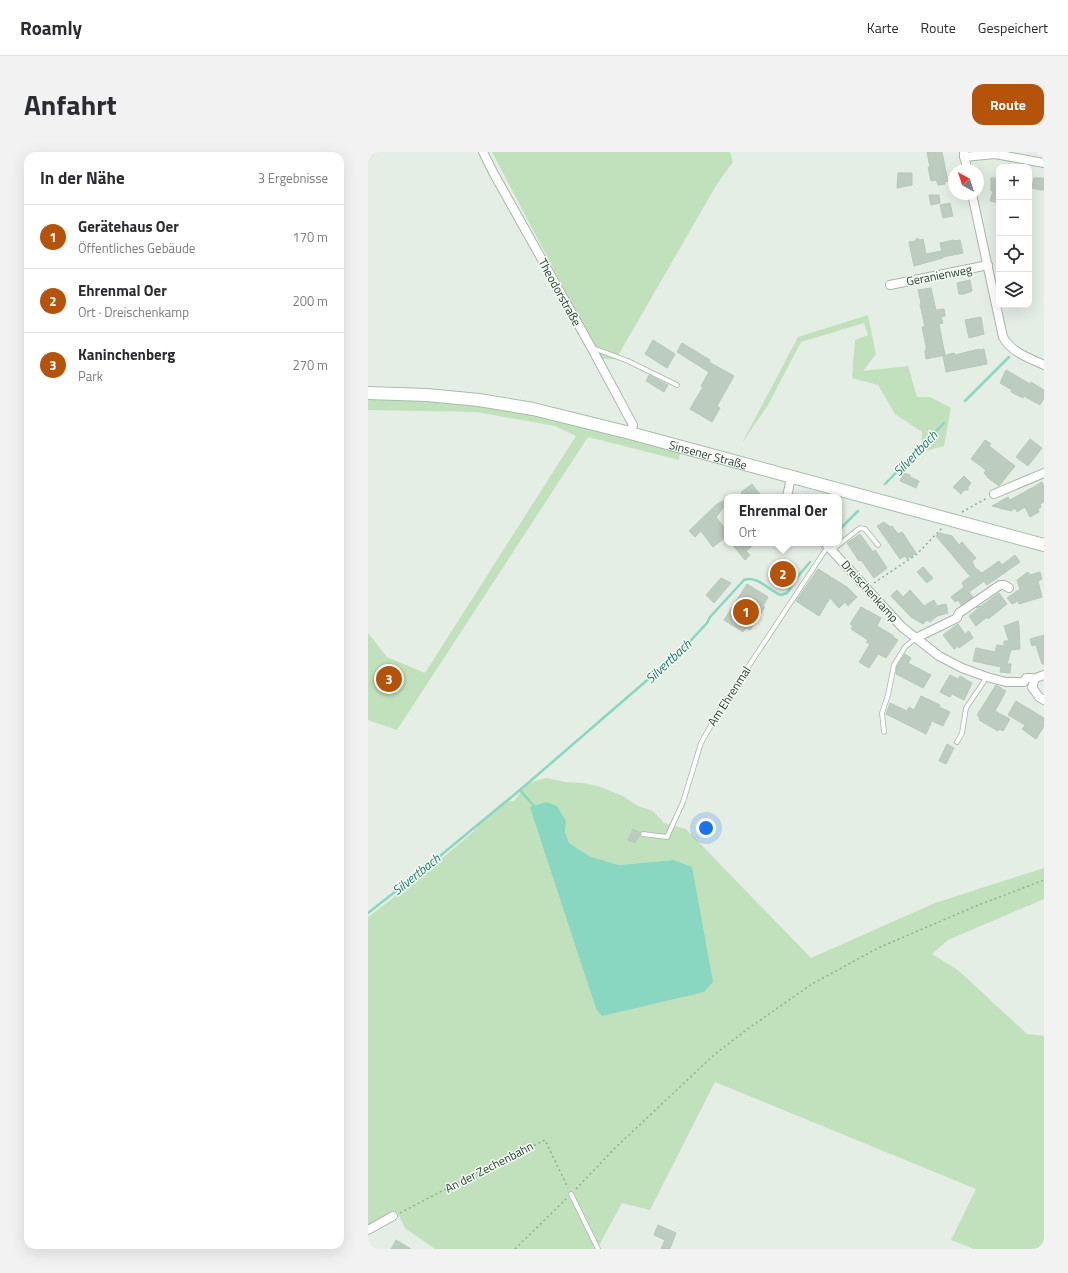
<!DOCTYPE html>
<html lang="de">
<head>
<meta charset="utf-8">
<style>
	:root { --surface:#fff; --page:#f2f2f3; --text:#2b2b33; --muted:#7c7c81; --line:#e1e1e2; --accent:#b45309 }
	body { margin:0; font-family:"Titillium Web",sans-serif; background:var(--page); color:var(--text) }
	.controls { position:absolute; right:12px; top:12px; display:grid; overflow:hidden; border-radius:8px; box-shadow:0 4px 16px #0002 }
	.controls button { width:36px; height:36px; display:grid; place-items:center; padding:0; border:0; border-bottom:1px solid var(--line); background:var(--surface); color:var(--text); font:20px sans-serif }
	.compass { position:absolute; left:580px; top:12px; width:36px; height:36px; border-radius:50%; background:var(--surface); box-shadow:0 4px 16px #0002; rotate:321deg }
	.you { position:absolute; left:338px; top:676px; width:14px; height:14px; margin:-10px; border:3px solid #fff; border-radius:50%; background:#1a73e8; box-shadow:0 0 0 6px #1a73e833 }
	.badge { display:grid; place-items:center; width:26px; height:26px; border-radius:50%; background:var(--accent); color:#fff; font-size:13px; font-weight:700 }
	.pin { position:absolute; translate:-50% -50%; border:2px solid #fff; box-shadow:0 1px 4px #0006 }
	.popup { position:absolute; left:356px; top:342px; width:118px; height:52px; box-sizing:border-box; display:grid; place-content:center; border-radius:8px; background:var(--surface); filter:drop-shadow(0 1px 3px #0005); font-size:13px; white-space:nowrap; color:var(--muted) }
	.popup b { font-size:15px; color:var(--text) }
	.popup::after { content:''; position:absolute; left:50%; top:100%; margin-left:-8px; border:8px solid transparent; border-top-color:var(--surface) }
	.list { margin:0; padding:0; list-style:none }
	h2 { display:flex; justify-content:space-between; align-items:center; height:52px; margin:0; padding:0 16px; font-size:17px }
	h2 small { font-size:13px; font-weight:400; color:var(--muted) }
	.list li { display:grid; grid-template-columns:26px 1fr auto; gap:12px; align-items:center; box-sizing:border-box; height:64px; padding:0 16px; border-top:1px solid var(--line) }
	.list b { display:block; font-size:15px; white-space:nowrap }
	.list p { margin:0; font-size:13px; white-space:nowrap; color:var(--muted) }
	.list em { font-size:13px; font-style:normal; color:var(--muted) }
	.icon { flex:none; width:22px; height:22px; fill:none; stroke:currentColor; stroke-width:2; stroke-linecap:round; stroke-linejoin:round }
	.map { position:relative; flex:none; width:676px; height:1097px; overflow:hidden; border-radius:12px }
	header { display:flex; align-items:center; gap:24px; box-sizing:border-box; height:56px; padding:0 20px; background:var(--surface); border-bottom:1px solid var(--line) }
	header strong { font-size:19px }
	nav { display:flex; gap:22px; margin-inline-start:auto; font-size:14px }
	.intro { display:flex; align-items:center; justify-content:space-between; box-sizing:border-box; height:96px; padding:0 24px }
	h1 { margin:0; font-size:28px }
	.button { padding:10px 18px; border-radius:12px; background:var(--accent); color:#fff; font-size:14px; font-weight:700 }
	main { display:flex; gap:24px; padding:0 24px }
	aside { flex:1; background:var(--surface); border-radius:12px; box-shadow:0 4px 16px #0002 }
	.map>svg:first-child { display:block }
</style>
</head>
<body>
<header>
<strong>Roamly</strong>
<nav><a>Karte</a><a>Route</a><a>Gespeichert</a></nav>
</header>
<div class="intro"><h1>Anfahrt</h1><a class="button">Route</a></div>
<main>
<aside>
<h2>In der Nähe<small>3 Ergebnisse</small></h2>
<ul class="list">
<li><span class="badge">1</span><div><b>Gerätehaus Oer</b><p>Öffentliches Gebäude</p></div><em>170 m</em></li>
<li><span class="badge">2</span><div><b>Ehrenmal Oer</b><p>Ort · Dreischenkamp</p></div><em>200 m</em></li>
<li><span class="badge">3</span><div><b>Kaninchenberg</b><p>Park</p></div><em>270 m</em></li>
</ul>
</aside>
<div class="map">
<svg width="676" height="1097" viewBox="0 0 676 1097">
	<rect width="100%" height="100%" fill="#e4eee5"/>
	<g fill="#c1e1bc" fill-rule="evenodd">
		<polygon points="124,0 362,0 365,10 349,32 248,207 233,207"/>
		<polygon points="500,163 508,202 495,219 540,214 549,245 562,245 583,256 576,294 553,300 554,280 527,262 510,233 484,226 487,188 500,183 496,171 433,190 400,253 374,291 430,185"/>
		<polygon points="0,245 69,248 167,262 312,300 311,308 220,285 29,578 0,568 0,481 19,505 57,521 208,284 187,274 109,260 0,258"/>
		<path d="M178,626L197,630L216,631L233,635L255,644L270,654L285,659L296,671L318,677L443,806L567,751L676,716V747L580,788L564,802L591,819L659,882L676,884V1097H606L583,1088L608,1037L347,930L282,1058L254,1051L229,1097H67L37,1076L29,1060L0,1075V765L56,722L106,679L119,664L125,660L137,649H146C158,633 158,631 178,626ZM178,650L198,669L197,680L201,691L223,705L251,713L305,708L228,857L163,655Z"/>
	</g>
	<polygon fill="#89d6c1" points="178,650 189,654 198,669 197,680 201,691 223,705 251,713 305,708 324,715 345,830 336,840 234,864 228,857 162,655"/>
	<g fill="none" stroke-linecap="round" stroke-linejoin="round">
		<g stroke="#89d6c1" stroke-width="2.5">
			<polyline points="597,249 641,205"/>
			<polyline points="517,332 576,271"/>
			<polyline points="471,378 490,359"/>
			<polyline points="152,638 166,654"/>
			<path d="M0,761L61,713L152,638L314,498L339,471L342,465L376,428C390,423 401,439 413,443L419,441L431,423L442,410"/>
		</g>
	</g>
	<g fill="#bcccbe" stroke="#b6c9b9">
		<polygon points="559,0 574,0 580,29 576,30 577,32 570,33 568,28 563,29 560,15 562,15"/>
		<polygon points="530,21 544,21 544,33 529,36"/>
		<polygon points="629,24 631,25 631,51 622,49 625,39 623,39 623,26 629,26"/>
		<polygon points="666,26 676,26 676,38 672,38 664,36"/>
		<polygon points="561,43 571,43 572,51 563,53"/>
		<polygon points="582,51 585,64 575,66 572,53"/>
		<polygon points="549,86 552,88 555,87 558,102 573,99 574,100 572,91 586,88 586,89 592,88 595,101 575,105 575,106 546,114 541,90 547,89"/>
		<polygon points="602,128 604,139 596,142 591,142 589,131"/>
		<polygon points="563,136 568,158 576,157 577,164 573,165 575,171 571,172 577,203 558,207 557,199 558,199 558,194 554,175 557,175 552,152 553,151 550,138"/>
		<polygon points="613,165 616,182 601,186 597,168"/>
		<polygon points="285,188 307,202 299,216 277,202"/>
		<polygon points="314,191 342,208 341,210 366,224 349,254 352,256 344,270 322,257 335,235 333,234 341,220 309,200"/>
		<polygon points="611,197 611,198 616,197 619,212 578,220 575,204 586,201 587,203"/>
		<polygon points="638,218 662,232 663,230 676,238 676,246 672,253 656,244 655,246 643,240 644,238 632,231"/>
		<polygon points="281,223 300,233 296,240 278,229"/>
		<polygon points="662,287 674,296 660,314 648,305"/>
		<polygon points="617,288 623,292 621,294 647,314 631,334 619,325 620,325 616,321 618,318 603,307"/>
		<polygon points="536,321 542,323 542,325 551,329 548,336 532,329"/>
		<polygon points="596,324 603,331 600,335 600,338 596,338 593,342 585,335"/>
		<polygon points="674,330 676,334 676,350 672,352 673,355 670,357 671,360 662,365 657,355 649,360 647,356 643,359 624,354 640,345 642,348"/>
		<polygon points="384,332 394,345 377,345 373,340"/>
		<polygon points="359,347 359,351 348,365 359,379 359,384 345,395 333,379 327,385 321,379 349,352"/>
		<polygon points="516,370 522,375 524,374 530,382 534,380 548,401 539,407 537,404 532,407 509,374"/>
		<polygon points="571,381 584,384 591,393 594,390 608,406 604,409 607,416 614,421 631,409 634,413 647,403 652,410 619,433 616,429 601,440 605,445 593,453 590,448 587,450 583,445 596,435 594,431 602,424 568,384"/>
		<polygon points="492,382 505,400 507,398 519,416 506,426 493,408 491,409 479,391"/>
		<polygon points="363,391 388,391 378,399 382,403 377,408"/>
		<polygon points="555,415 565,426 559,431 549,420"/>
		<polygon points="450,417 479,435 489,445 480,454 477,450 471,456 462,446 451,464 428,449"/>
		<polygon points="660,420 662,423 672,420 674,427 670,429 674,445 651,452 650,449 644,452 639,446 652,437 649,428"/>
		<polygon points="353,426 363,431 346,451 338,443"/>
		<polygon points="379,432 400,445 395,454 397,455 382,478 378,476 375,480 356,468"/>
		<polygon points="529,438 535,445 542,438 556,454 566,448 569,454 578,452 580,461 569,464 562,470 559,468 555,472 543,465 523,444"/>
		<polygon points="631,441 639,452 620,467 619,465 608,474 601,464 612,455 608,456 611,454 612,455"/>
		<polygon points="493,455 513,466 509,474 526,484 525,485 530,488 518,506 510,502 501,516 491,510 502,492 498,490 500,488 483,477 485,474 482,472"/>
		<polygon points="650,469 651,474 652,497 643,498 639,512 643,512 642,521 632,520 633,515 605,509 608,496 627,500 629,493 636,494 636,489 641,489 636,474"/>
		<polygon points="590,472 597,482 601,479 605,486 591,496 590,494 586,497 575,483"/>
		<polygon points="676,483 676,512 674,512 668,493 664,494 662,487"/>
		<polygon points="537,502 543,506 540,511 563,523 555,536 528,522 529,514"/>
		<polygon points="582,523 590,527 592,524 604,531 596,548 584,542 582,545 572,540"/>
		<polygon points="628,533 638,539 627,559 642,567 635,579 631,577 630,579 611,568 612,566 609,563"/>
		<polygon points="553,544 572,553 571,555 582,560 575,574 564,569 558,582 518,562 522,551 539,559 541,555 546,558"/>
		<polygon points="648,549 676,566 676,574 668,587 654,577 657,573 640,563"/>
		<polygon points="579,592 586,596 578,612 571,609"/>
		<polygon points="265,677 272,681 267,691 260,688"/>
		<polygon points="290,1073 308,1081 302,1097 293,1097 297,1088 286,1083"/>
		<polygon points="28,1088 43,1097 23,1097"/>
	</g>
	<g fill="none" stroke-linecap="round" stroke-linejoin="round">
		<defs>
			<g id="service">
				<polyline points="225,196 260,209 309,233"/>
				<polyline points="464,398 492,376 497,377 510,393"/>
				<polyline points="516,580 514,561 520,543 526,513 537,495 548,486"/>
				<polyline points="589,590 594,581 598,556 619,525"/>
				<polyline points="275,682 299,685 315,650 333,591 351,559 460,394"/>
				<polyline points="203,1042 230,1097"/>
			</g>
			<g id="minor">
				<polyline points="115,0 126,22 223,195 265,273 262,281"/>
				<polyline points="596,1 599,18"/>
				<polyline points="596,5 627,2 676,11"/>
				<path d="M604,42L635,185C643,200 661,206 676,213"/>
				<polyline points="522,133 620,113"/>
				<polyline points="626,342 676,321"/>
				<polyline points="419,345 423,325"/>
				<polyline points="457,391 534,475 571,504 594,516 619,525 638,530 656,530 658,526 663,526 666,529 665,533 664,535"/>
				<polyline points="548,486 589,466 591,461 632,433 636,433 641,436"/>
				<polyline points="665,527 676,523"/>
				<polyline points="664,535 671,545 676,548"/>
				<polyline points="0,1078 25,1064"/>
			</g>
			<g id="secondary">
				<path id="s1" d="M0,241L59,243L111,248L165,257L262,281L676,393"/>
			</g>
		</defs>
		<use href="#service" stroke="#a6b7a9" stroke-width="5.5"/>
		<use href="#minor" stroke="#a6b7a9" stroke-width="10"/>
		<use href="#secondary" stroke="#a4beaa" stroke-width="14"/>
		<g stroke="#82b48f" stroke-width="1.5" stroke-dasharray="2 3" stroke-linecap="butt">
			<polyline points="594,360 619,346"/>
			<polyline points="506,431 549,402 574,376"/>
			<polyline points="208,1037 247,996 347,902 381,876 444,832 510,796 608,754 676,728"/>
			<polyline points="32,1061 108,1021 177,988 200,1036"/>
			<polyline points="147,1097 198,1047"/>
		</g>
		<use href="#service" stroke="#fff" stroke-width="4"/>
		<use href="#minor" stroke="#fff" stroke-width="8"/>
		<use href="#secondary" stroke="#fff" stroke-width="12"/>
	</g>
	<g text-anchor="middle" dominant-baseline="central" stroke-width="3" stroke-linejoin="round" paint-order="stroke">
		<g font-size="12" fill="#22422b" stroke="#f5faf5">
			<text transform="translate(571 123) rotate(-11)">Geranienweg</text>
			<text transform="translate(192 140) rotate(61)">Theodorstraße</text>
			<text stroke="none"><textPath href="#s1" startOffset="347">Sinsener Straße</textPath></text>
			<text transform="translate(502 439) rotate(48)">Dreischenkamp</text>
			<text transform="translate(361 544) rotate(-57)">Am Ehrenmal</text>
			<text transform="translate(121 1015) rotate(-27)">An der Zechenbahn</text>
		</g>
		<g font-size="13" font-style="italic" fill="#177c62" stroke="#f5faf5">
			<text transform="translate(547 301) rotate(-46)">Silvertbach</text>
			<text transform="translate(300 509) rotate(-43)">Silvertbach</text>
			<text transform="translate(48 722) rotate(-39)">Silvertbach</text>
		</g>
	</g>
</svg>
<div class="controls">
<button>+</button>
<button>−</button>
<button><svg class="icon" aria-label="locate" viewBox="0 0 24 24"><circle cx="12" cy="12" r="6"/><path d="M12 2v4M12 18v4M2 12h4M18 12h4"/></svg></button>
<button><svg class="icon" aria-label="layers" viewBox="0 0 24 24"><path d="M12 4l9 5-9 5-9-5zM3 14l9 5 9-5"/></svg></button>
</div>
<svg class="compass" viewBox="-18 -18 36 36"><path d="M0-13l5 13h-10z" fill="#e53935"/><path d="M0 13l5-13h-10z" fill="#7c7c81"/></svg>
<div class="you"></div>
<div class="pin badge" style="left:378px;top:460px">1</div>
<div class="pin badge" style="left:415px;top:422px">2</div>
<div class="popup"><b>Ehrenmal Oer</b>Ort</div>
<div class="pin badge" style="left:21px;top:527px">3</div>
</div>
</main>
</body>
</html>
